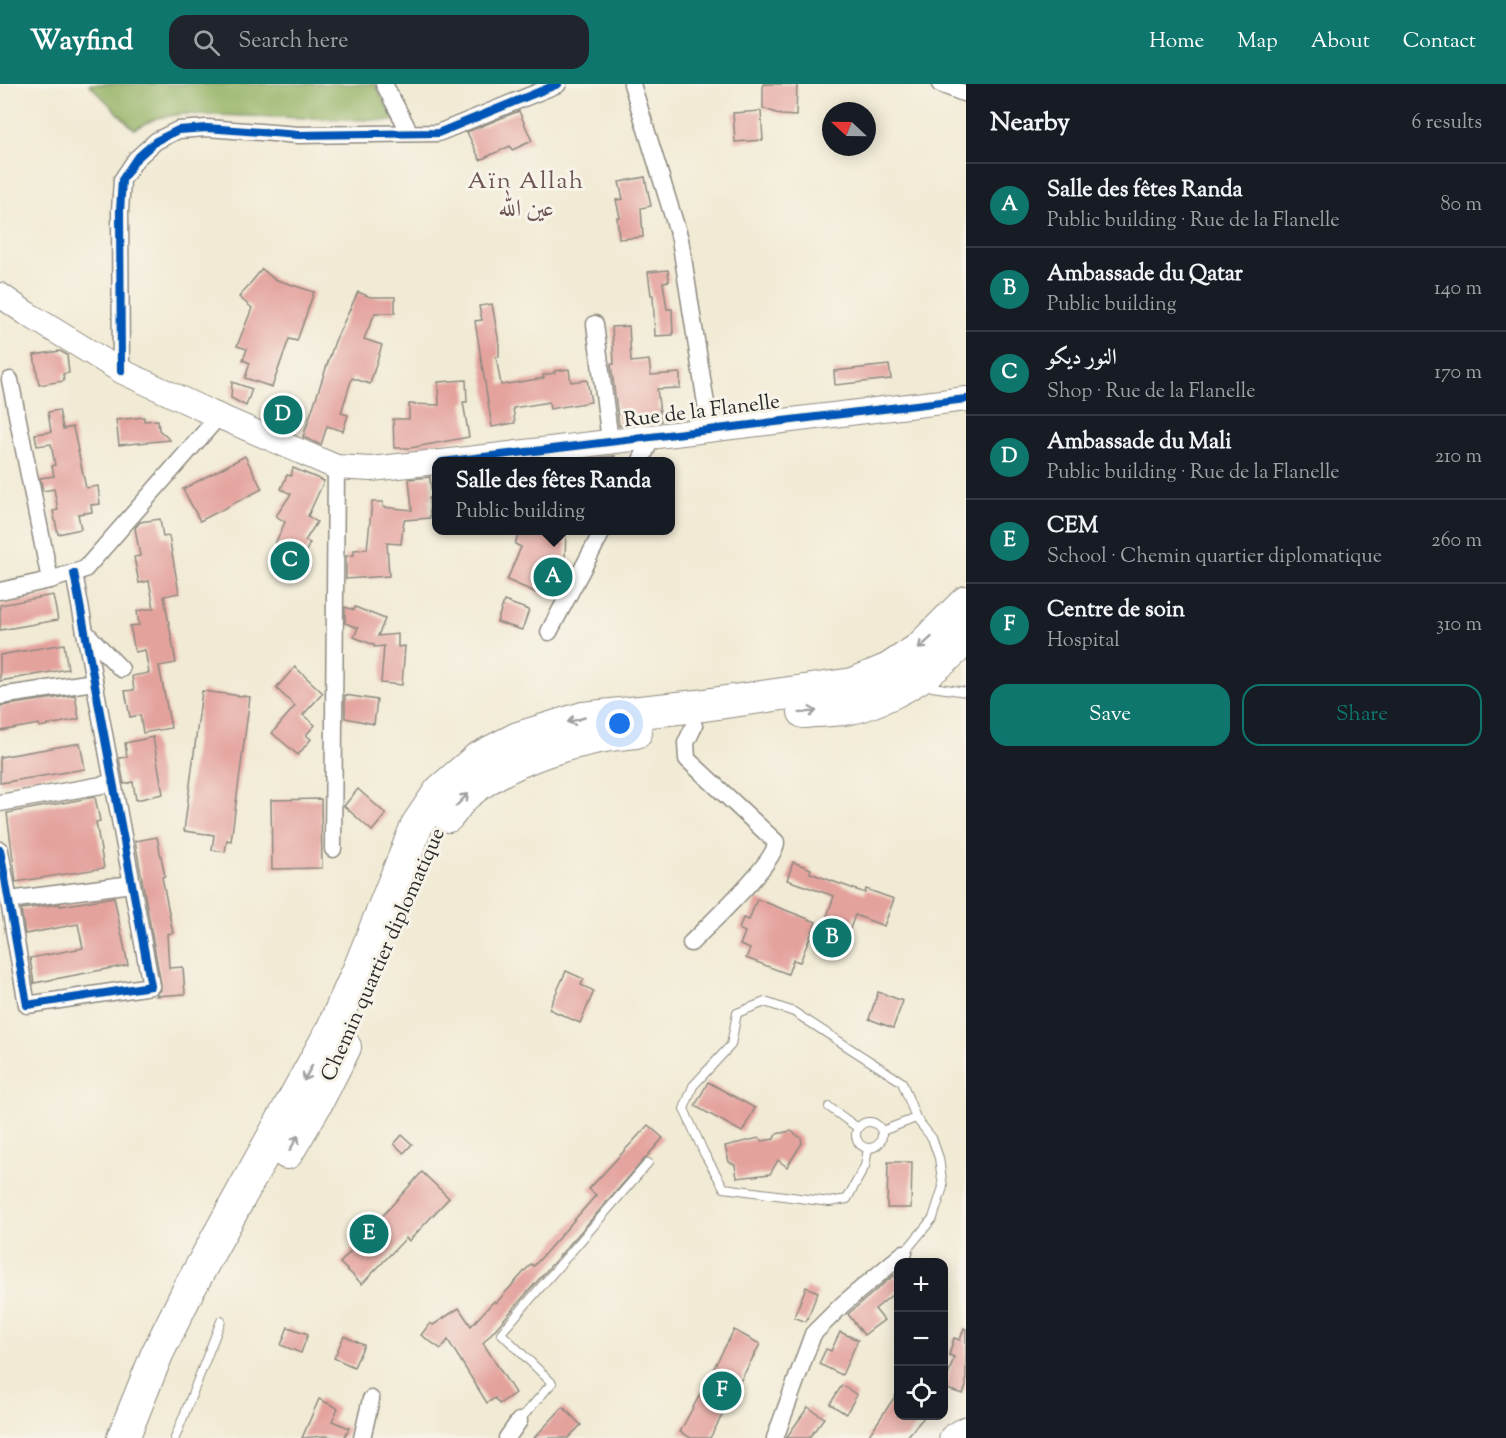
<!DOCTYPE html>
<html lang="en">
<head>
<meta charset="utf-8">
<style>
	:root { --surface:#171b24; --page:#20242c; --text:#f1f3f6; --muted:#9ea1a6; --line:#363941; --accent:#0f766e }
	body { margin:0; font-family:"Sorts Mill Goudy",Amiri,serif; background:var(--page); color:var(--text) }
	.controls { position:absolute; right:18px; bottom:18px; display:grid; overflow:hidden; border-radius:12px; box-shadow:0 3px 15px #0003 }
	.controls button { width:54px; height:54px; display:grid; place-items:center; padding:0; border:0; border-bottom:2px solid var(--line); background:var(--surface); color:var(--text); font:30px sans-serif }
	.compass { position:absolute; left:822px; top:18px; width:54px; height:54px; border-radius:50%; background:var(--surface); box-shadow:0 3px 15px #0003; rotate:292deg }
	.you { position:absolute; left:620px; top:640px; width:21px; height:21px; margin:-15px; border:4px solid #fff; border-radius:50%; background:#1a73e8; box-shadow:0 0 0 9px #1a73e833 }
	.badge { display:grid; place-items:center; width:39px; height:39px; border-radius:50%; background:var(--accent); color:#fff; font-size:20px; font-weight:700 }
	.pin { position:absolute; translate:-50% -50%; border:3px solid #fff; box-shadow:0 2px 6px #0006 }
	.popup { position:absolute; left:432px; top:373px; width:243px; height:78px; box-sizing:border-box; display:grid; place-content:center; border-radius:12px; background:var(--surface); filter:drop-shadow(0 2px 4px #0005); font-size:20px; white-space:nowrap; color:var(--muted) }
	.popup b { font-size:22px; color:var(--text) }
	.popup::after { content:''; position:absolute; left:50%; top:100%; margin-left:-12px; border:12px solid transparent; border-top-color:var(--surface) }
	.list { margin:0; padding:0; list-style:none }
	h2 { display:flex; justify-content:space-between; align-items:center; height:78px; margin:0; padding:0 24px; font-size:26px }
	h2 small { font-size:20px; font-weight:400; color:var(--muted) }
	.list li { display:grid; grid-template-columns:39px 1fr auto; gap:18px; align-items:center; box-sizing:border-box; height:84px; padding:0 24px; border-top:2px solid var(--line) }
	.list b { display:block; font-size:22px; white-space:nowrap }
	.list p { margin:0; font-size:20px; white-space:nowrap; color:var(--muted) }
	.list em { font-size:20px; font-style:normal; color:var(--muted) }
	.actions { display:flex; gap:12px; padding:18px 24px }
	.actions a { flex:1; padding:14px 0; border:2px solid var(--accent); border-radius:18px; text-align:center; font-size:21px; color:var(--accent) }
	.actions .main { background:var(--accent); color:#fff }
	.icon { flex:none; width:33px; height:33px; fill:none; stroke:currentColor; stroke-width:2; stroke-linecap:round; stroke-linejoin:round }
	.map { position:relative; flex:none; width:966px; height:1354px; overflow:hidden }
	header { display:flex; align-items:center; gap:36px; box-sizing:border-box; height:84px; padding:0 30px; background:var(--accent); color:#fff }
	header strong { font-size:28px }
	nav { display:flex; gap:33px; margin-inline-start:auto; font-size:21px }
	.search { width:420px; height:54px; background:var(--page); display:flex; align-items:center; gap:15px; box-sizing:border-box; padding:0 21px; border-radius:18px; color:var(--muted); font-size:22px }
	main { display:flex }
	aside { flex:1; background:var(--surface) }
	.map>svg:first-child { display:block }
</style>
</head>
<body>
<header>
<strong>Wayfind</strong>
<div class="search"><svg class="icon" aria-label="search" viewBox="0 0 24 24"><circle cx="10" cy="10" r="6"/><path d="M15 15l6 6"/></svg>Search here</div>
<nav><a>Home</a><a>Map</a><a>About</a><a>Contact</a></nav>
</header>
<main>
<div class="map">
<svg width="966" height="1354" viewBox="0 0 966 1354">
	<rect width="100%" height="100%" fill="#f7f3e8"/>
	<filter id="ink" filterUnits="userSpaceOnUse"><feTurbulence type="fractalNoise" baseFrequency=".0167" numOctaves="2"/><feDisplacementMap in="SourceGraphic" scale="12" xChannelSelector="R" yChannelSelector="G"/><feConvolveMatrix kernelMatrix="1 2 1 2 8 2 1 2 1" color-interpolation-filters="sRGB"/></filter>
	<filter id="wash" filterUnits="userSpaceOnUse"><feTurbulence type="fractalNoise" baseFrequency=".008" numOctaves="4" result="noise"/><feDisplacementMap in="SourceGraphic" scale="24" xChannelSelector="R" yChannelSelector="G"/><feGaussianBlur stdDeviation="1.35" result="paint"/><feColorMatrix in="noise" values="0 0 0 0 0 0 0 0 0 0 0 0 0 0 0 0 0 1.4 0 .05"/><feComposite in="paint" operator="in"/></filter>
	<g filter="url(#wash)">
		<rect width="100%" height="100%" fill="#f1ead4"/>
		<polygon fill="#94b265" stroke="#606e48" stroke-width="1.5" points="89,0 375,0 395,37 182,30 157,34 134,45"/>
		<g id="blocks">
			<g fill="#e4a29d">
				<polygon points="763,0 797,0 796,32 781,31 763,24"/>
				<polygon points="519,27 532,57 512,66 510,62 480,76 467,48"/>
				<polygon points="761,27 763,56 735,58 733,29"/>
				<polygon points="645,93 651,122 641,124 643,153 619,155 617,133 620,133 616,116 623,115 619,98"/>
				<polygon points="262,185 274,195 314,208 297,257 289,255 272,303 245,294 250,279 243,276 247,265 237,262 252,224 239,213"/>
				<polygon points="668,186 669,197 663,198 667,225 672,225 673,251 655,252 653,211 651,211 648,188"/>
				<polygon points="358,208 370,213 395,213 395,229 375,229 364,255 382,261 370,300 352,294 341,329 348,331 343,347 327,342 321,361 303,353 335,257"/>
				<polygon points="492,220 499,259 499,273 496,273 501,301 544,294 543,291 555,289 554,287 569,285 571,298 587,296 591,318 550,325 549,318 513,324 515,339 492,343 475,237 482,236 479,222"/>
				<polygon points="629,242 631,278 649,276 651,291 680,289 680,304 657,305 661,337 619,342 611,280 614,280 612,243"/>
				<polygon points="60,267 67,271 69,289 63,290 64,297 39,301 34,271"/>
				<polygon points="889,281 891,295 835,301 834,287"/>
				<polygon points="466,296 467,318 463,318 469,353 410,364 394,364 393,335 409,335 409,320 439,321 438,298"/>
				<polygon points="232,298 252,305 246,322 231,314"/>
				<polygon points="59,326 63,345 73,343 86,404 98,402 100,420 91,421 92,428 78,430 81,445 58,450 53,427 58,426 54,405 43,407 40,394 54,392 52,382 55,381 51,360 37,362 35,350 51,348 48,328"/>
				<polygon points="144,333 144,337 158,336 159,346 170,356 119,361 116,336"/>
				<polygon points="245,372 262,405 200,437 183,405"/>
				<polygon points="615,372 612,378 603,378 595,374"/>
				<polygon points="293,384 324,397 308,432 317,438 305,457 310,459 303,473 275,460 285,438 276,432 291,410 281,405 287,391 291,392"/>
				<polygon points="430,393 432,413 429,414 430,434 404,436 401,460 387,459 389,492 346,495 346,472 354,471 354,466 367,465 372,418 383,418 383,423 412,426 409,395"/>
				<polygon points="160,435 163,453 169,452 179,509 164,512 176,579 159,582 171,644 143,649 140,631 130,633 125,607 134,606 132,592 149,589 145,566 135,568 130,542 139,541 137,527 154,524 149,497 139,499 134,473 140,472 135,444 140,438"/>
				<polygon points="519,447 566,447 565,474 561,472 544,512 507,496 521,463 515,460"/>
				<polygon points="53,511 58,536 0,546 0,521"/>
				<polygon points="504,517 529,526 522,546 497,538"/>
				<polygon points="345,523 354,526 355,523 385,535 378,552 398,550 398,563 405,562 402,601 381,599 384,562 374,563 374,561 354,553 358,544 345,539"/>
				<polygon points="64,560 68,585 0,597 0,571"/>
				<polygon points="295,583 323,609 303,631 315,641 306,651 311,655 298,671 272,649 295,622 276,604"/>
				<polygon points="202,607 250,613 231,757 227,756 225,768 212,766 214,751 184,747"/>
				<polygon points="75,611 79,635 40,643 39,640 0,647 0,622"/>
				<polygon points="345,611 377,616 374,640 345,634"/>
				<polygon points="153,653 163,710 136,716 133,698 124,700 119,674 127,673 125,659"/>
				<polygon points="80,659 85,685 0,699 0,673"/>
				<polygon points="358,705 386,730 372,747 344,722"/>
				<polygon points="95,713 100,737 96,738 104,784 16,798 7,729"/>
				<polygon points="321,715 322,784 272,785 271,716"/>
				<polygon points="157,753 165,792 162,793 173,849 167,850 169,884 183,883 185,910 156,912 161,906 161,900 135,757"/>
				<polygon points="793,778 811,785 810,789 865,809 866,805 894,815 884,842 855,831 848,850 824,841 834,812 787,796"/>
				<polygon points="114,813 128,881 34,899 30,874 83,864 78,840 25,850 21,825 60,820 60,822"/>
				<polygon points="757,815 816,838 800,878 793,876 788,890 746,874 750,865 740,861 745,848 739,845 743,834 749,836"/>
				<polygon points="566,887 584,895 581,901 594,907 580,939 549,925"/>
				<polygon points="878,908 903,917 893,944 869,935"/>
				<polygon points="708,998 755,1024 742,1048 695,1022"/>
				<polygon points="648,1041 663,1054 483,1259 515,1309 499,1320 495,1314 487,1319 448,1256 441,1265 421,1251 430,1239 433,1241 459,1224 471,1242 494,1217 496,1219 531,1180 534,1182 596,1111 589,1105"/>
				<polygon points="791,1047 801,1054 802,1059 787,1083 778,1076 770,1090 737,1094 735,1081 729,1078 725,1062 759,1054 763,1057 774,1055 776,1050"/>
				<polygon points="402,1051 412,1060 404,1069 394,1060"/>
				<polygon points="888,1078 912,1078 911,1124 887,1124"/>
				<polygon points="422,1088 449,1114 409,1157 406,1154 362,1200 340,1179"/>
				<polygon points="894,1191 898,1197 898,1206 875,1225 884,1236 864,1251 848,1230"/>
				<polygon points="806,1203 818,1208 806,1238 794,1233"/>
				<polygon points="288,1243 308,1250 301,1269 281,1261"/>
				<polygon points="964,1244 966,1245 966,1302 963,1310 944,1304 954,1273 949,1271 954,1254 960,1256"/>
				<polygon points="734,1246 760,1260 710,1354 691,1354 680,1348"/>
				<polygon points="840,1248 858,1256 842,1291 819,1280 826,1265 831,1267"/>
				<polygon points="344,1252 364,1261 354,1283 334,1274"/>
				<polygon points="842,1301 857,1311 846,1330 830,1320"/>
				<polygon points="898,1308 898,1332 925,1332 906,1354 867,1354"/>
				<polygon points="319,1315 338,1324 332,1337 349,1344 344,1354 325,1352 302,1354"/>
				<polygon points="563,1323 581,1341 568,1354 534,1354"/>
				<polygon points="808,1323 824,1334 809,1354 786,1354"/>
			</g>
		</g>
	</g>
	<g filter="url(#ink)">
		<use href="#blocks" fill-opacity="0" stroke="#8e8a80" stroke-width="1.5"/>
		<g fill="none" stroke-linecap="round" stroke-linejoin="round">
			<defs>
				<g id="lane">
					<polyline points="923,598 932,603 966,608"/>
					<polyline points="829,1023 858,1044"/>
					<circle cx="869" cy="1051" r="13"/>
					<polyline points="882,1047 916,1034"/>
					<polyline points="868,1064 865,1082 847,1115 829,1118 724,1104 704,1069 684,1025 693,1002 731,961 737,929 765,918 794,928 902,998 916,1034 932,1054 939,1074 943,1103 933,1134 904,1169"/>
					<polyline points="519,1337 552,1299 501,1249 648,1079"/>
					<polyline points="175,1354 221,1237"/>
				</g>
				<g id="street">
					<polyline points="384,0 410,49"/>
					<polyline points="632,0 680,155 710,345"/>
					<polyline points="940,0 966,10"/>
					<polyline points="595,240 610,357"/>
					<polyline points="121,287 120,127 122,96 136,75 156,57 178,46 207,44 299,51 438,49 558,0"/>
					<polyline points="10,296 50,496"/>
					<polyline points="640,378 653,352"/>
					<polyline points="0,507 50,496 85,485 219,332"/>
					<polyline points="85,548 121,585"/>
					<polyline points="549,548 603,446"/>
					<polyline points="0,612 94,598"/>
					<polyline points="0,719 113,699"/>
					<polyline points="333,765 336,383"/>
					<polyline points="0,766 27,921 151,902 74,489"/>
					<polyline points="9,816 132,800"/>
					<path d="M691,859C708,841 776,779 776,758L687,675L686,659L694,642"/>
					<polyline points="362,1354 371,1315"/>
					<polyline points="507,1354 519,1337"/>
					<polyline points="775,1354 813,1250 843,1220 904,1169"/>
				</g>
				<g id="secondary">
					<polyline points="0,211 26,229 121,287 207,327 336,383 371,385 436,378"/>
					<polyline points="442,378 966,315"/>
				</g>
				<polyline id="primary" points="953,1354 966,1346"/>
				<g id="highway">
					<path d="M804,628C824,626 847,627 865,620C903,607 940,583 966,553"/>
					<path d="M448,732C454,725 459,716 466,710C511,673 578,653 636,648"/>
					<polyline points="287,1069 316,1020 345,963"/>
					<polyline points="123,1354 157,1270 189,1205 332,946 359,885 417,741 440,707 477,675 518,654 583,634 697,622 853,600 889,585 919,565 966,518"/>
				</g>
			</defs>
			<use href="#lane" stroke="#8e8a80" stroke-width="10"/>
			<use href="#street" stroke="#8e8a80" stroke-width="19"/>
			<use href="#secondary" stroke="#8e8a80" stroke-width="26"/>
			<use href="#primary" stroke="#8e8a80" stroke-width="29"/>
			<use href="#highway" stroke="#8e8a80" stroke-width="34"/>
			<use href="#lane" stroke="#fff" stroke-width="8"/>
			<use href="#street" stroke="#fff" stroke-width="16"/>
			<use href="#secondary" stroke="#fff" stroke-width="24"/>
			<use href="#primary" stroke="#fff" stroke-width="27"/>
			<use href="#highway" stroke="#fff" stroke-width="32"/>
			<defs>
				<g id="cycleway">
					<polyline points="121,287 120,127 122,96 136,75 156,57 178,46 207,44 299,51 438,49 558,0"/>
					<polyline points="442,378 966,315"/>
					<polyline points="0,766 27,921 151,902 74,489"/>
				</g>
			</defs>
			<use href="#cycleway" stroke="#f7f3e8" stroke-width="11"/>
			<use href="#cycleway" stroke="#0057b8" stroke-width="8"/>
		</g>
		<defs><path id="oneway-shaft" d="M-6 0H5M1.5-3L5.5 0L1.5 3" fill="none" stroke-width="1.6" stroke-linecap="round" stroke-linejoin="round" transform="scale(1.5)"/></defs>
		<g stroke="#a0a0a0">
			<use href="#oneway-shaft" transform="translate(925 559) rotate(138)"/>
			<use href="#oneway-shaft" transform="translate(808 628) rotate(-7)"/>
			<use href="#oneway-shaft" transform="translate(576 636) rotate(164)"/>
			<use href="#oneway-shaft" transform="translate(462 716) rotate(-46)"/>
			<use href="#oneway-shaft" transform="translate(308 989) rotate(119)"/>
			<use href="#oneway-shaft" transform="translate(294 1059) rotate(-60)"/>
		</g>
	</g>
	<g text-anchor="middle" dominant-baseline="central" stroke-width="6" stroke-linejoin="round" paint-order="stroke">
		<g font-size="21" fill="#2b2b2b" stroke="#f7f3e8">
			<text transform="translate(702 328) rotate(-7)">Rue de la Flanelle</text>
			<text transform="translate(384 871) rotate(-66)">Chemin quartier diplomatique</text>
		</g>
		<g font-size="24" letter-spacing="1.5" fill="#6c5553" stroke="#f7f3e8">
			<text x="526" y="98">Aïn Allah<tspan x="526" dy="28">عين الله</tspan></text>
		</g>
	</g>
</svg>
<div class="controls">
<button>+</button>
<button>−</button>
<button><svg class="icon" aria-label="locate" viewBox="0 0 24 24"><circle cx="12" cy="12" r="6"/><path d="M12 2v4M12 18v4M2 12h4M18 12h4"/></svg></button>
</div>
<svg class="compass" viewBox="-18 -18 36 36"><path d="M0-13l5 13h-10z" fill="#e53935"/><path d="M0 13l5-13h-10z" fill="#9ea1a6"/></svg>
<div class="you"></div>
<div class="pin badge" style="left:553px;top:493px">A</div>
<div class="popup"><b>Salle des fêtes Randa</b>Public building</div>
<div class="pin badge" style="left:832px;top:854px">B</div>
<div class="pin badge" style="left:290px;top:477px">C</div>
<div class="pin badge" style="left:283px;top:331px">D</div>
<div class="pin badge" style="left:369px;top:1150px">E</div>
<div class="pin badge" style="left:722px;top:1307px">F</div>
</div>
<aside>
<h2>Nearby<small>6 results</small></h2>
<ul class="list">
<li><span class="badge">A</span><div><b>Salle des fêtes Randa</b><p>Public building · Rue de la Flanelle</p></div><em>80 m</em></li>
<li><span class="badge">B</span><div><b>Ambassade du Qatar</b><p>Public building</p></div><em>140 m</em></li>
<li><span class="badge">C</span><div><b>النور ديكو</b><p>Shop · Rue de la Flanelle</p></div><em>170 m</em></li>
<li><span class="badge">D</span><div><b>Ambassade du Mali</b><p>Public building · Rue de la Flanelle</p></div><em>210 m</em></li>
<li><span class="badge">E</span><div><b>CEM</b><p>School · Chemin quartier diplomatique</p></div><em>260 m</em></li>
<li><span class="badge">F</span><div><b>Centre de soin</b><p>Hospital</p></div><em>310 m</em></li>
</ul>
<div class="actions"><a class="main">Save</a><a>Share</a></div>
</aside>
</main>
</body>
</html>
